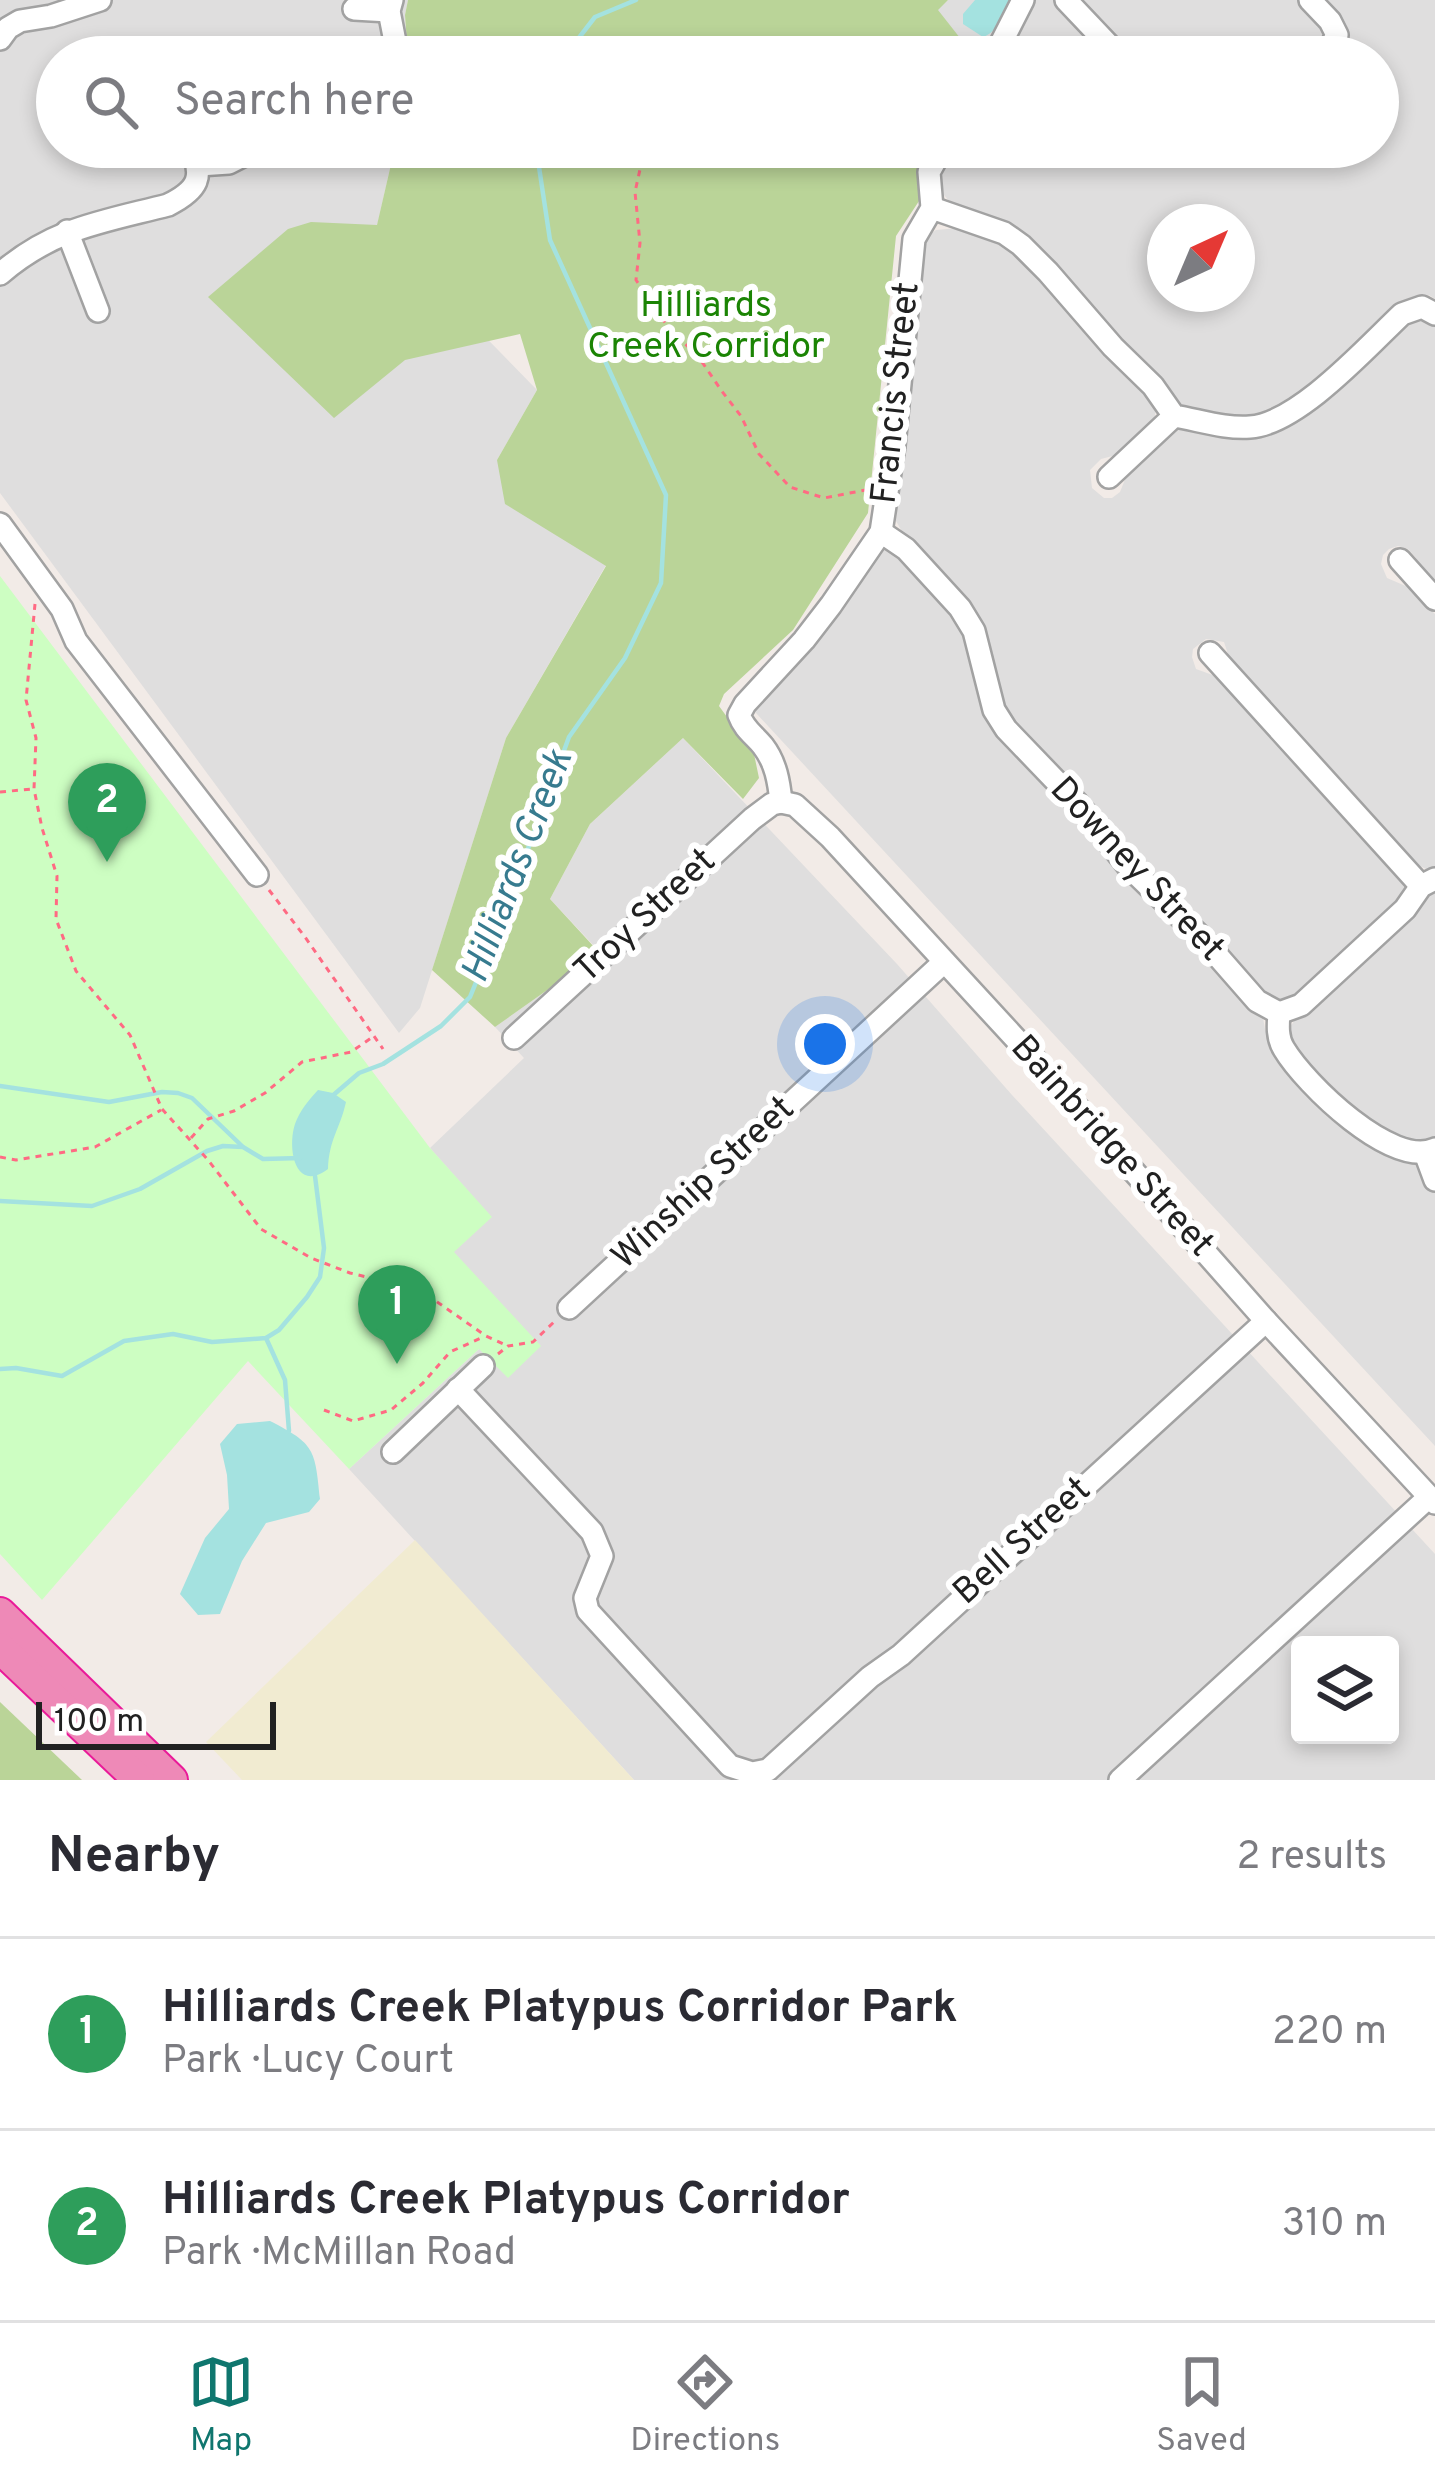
<!DOCTYPE html>
<html lang="en">
<head>
<meta charset="utf-8">
<style>
	:root { --surface:#fff; --page:#f7f7f7; --text:#2b2b33; --muted:#7c7c81; --line:#e1e1e2; --accent:#0f766e }
	body { margin:0; font-family:Overpass,sans-serif; background:var(--page); color:var(--text) }
	.controls { position:absolute; right:36px; bottom:36px; display:grid; overflow:hidden; border-radius:12px; box-shadow:0 6px 18px #0003 }
	.controls button { width:108px; height:108px; display:grid; place-items:center; padding:0; border:0; border-bottom:3px solid var(--line); background:var(--surface); color:var(--text); font:60px sans-serif }
	.compass { position:absolute; left:1147px; top:204px; width:108px; height:108px; border-radius:50%; background:var(--surface); box-shadow:0 6px 18px #0003; rotate:44deg }
	.scale { position:absolute; left:36px; bottom:30px; width:240px; box-sizing:border-box; padding-left:12px; border:6px solid #212121; border-top:0; font-size:33px; line-height:42px; white-space:nowrap; color:#212121; -webkit-text-stroke:9px #fff; paint-order:stroke }
	.you { position:absolute; left:825px; top:1044px; width:42px; height:42px; margin:-30px; border:9px solid #fff; border-radius:50%; background:#1a73e8; box-shadow:0 0 0 18px #1a73e833 }
	.badge { display:grid; place-items:center; width:78px; height:78px; border-radius:50%; background:var(--accent); color:#fff; font-size:39px; font-weight:700 }
	.pin { position:absolute; translate:-50% -99px; filter:drop-shadow(0 3px 6px #0008) }
	.pin::after { content:''; position:absolute; top:63px; width:42px; height:36px; background:inherit; clip-path:polygon(0 0,100% 0,50% 100%) }
	.list { margin:0; padding:0; list-style:none }
	h2 { display:flex; justify-content:space-between; align-items:center; height:156px; margin:0; padding:0 48px; font-size:51px }
	h2 small { font-size:39px; font-weight:400; color:var(--muted) }
	.list li { display:grid; grid-template-columns:78px 1fr auto; gap:36px; align-items:center; box-sizing:border-box; height:192px; padding:0 48px; border-top:3px solid var(--line) }
	.list b { display:block; font-size:45px; white-space:nowrap }
	.list p { margin:0; font-size:39px; white-space:nowrap; color:var(--muted) }
	.list em { font-size:39px; font-style:normal; color:var(--muted) }
	.icon { flex:none; width:66px; height:66px; fill:none; stroke:currentColor; stroke-width:2; stroke-linecap:round; stroke-linejoin:round }
	.map { position:relative; flex:none; width:1435px; height:1780px; overflow:hidden }
	.search { position:absolute; background:var(--surface); box-shadow:0 6px 18px #0003; left:36px; right:36px; top:36px; height:132px; display:flex; align-items:center; gap:30px; box-sizing:border-box; padding:0 42px; border-radius:66px; color:var(--muted); font-size:45px }
	.sheet { height:540px; background:var(--surface) }
	nav { display:flex; justify-content:space-around; align-items:center; box-sizing:border-box; height:168px; border-top:3px solid var(--line); background:var(--surface); font-size:33px; color:var(--muted) }
	nav a { display:grid; justify-items:center; gap:6px }
	nav .on { color:var(--accent) }
	.map>svg:first-child { display:block }
</style>
</head>
<body>
<div class="map">
<svg width="1435" height="1780" viewBox="0 0 1435 1780">
	<rect width="100%" height="100%" fill="#f2ebe7"/>
	<g fill="#dfdede" fill-rule="evenodd">
		<polygon points="0,0 408,0 405,15 408,57 57,57 57,147 395,147 377,226 537,390 497,460 606,565 506,738 420,1008 399,1033 0,493"/>
		<path d="M948,0H1435V299L1429,295L1412,297L1398,307L1288,405L1251,418L1179,411L1166,386L1031,241L1021,233L949,201L939,189L937,172L953,147H1378V57H975L937,10ZM1165,222H1237V294H1165Z"/>
		<polygon points="959,228 1008,244 1157,403 1153,427 1124,453 1101,459 1090,470 1092,488 1104,498 1112,498 1120,492 1130,467 1170,432 1180,427 1234,435 1270,434 1286,429 1407,321 1416,316 1435,322 1435,590 1420,571 1416,558 1408,549 1398,546 1389,549 1383,555 1381,564 1387,578 1408,587 1435,614 1435,868 1426,869 1410,861 1234,672 1224,642 1206,639 1193,649 1192,657 1196,669 1218,677 1402,881 1405,890 1404,898 1299,994 1290,999 1282,1001 1266,998 1125,852 1004,712 982,630 908,542 896,521 899,461 925,238 936,230"/>
		<polygon points="886,547 895,550 945,601 967,635 988,712 1248,1005 1263,1018 1265,1029 1276,1054 1415,1164 1435,1193 1435,1446 756,713 754,708 880,549"/>
		<path d="M683,738L897,964L1012,1095L1435,1554V1780H634L349,1469L479,1349L453,1252L491,1217L430,1148L524,1058L495,1027L570,974L596,948L550,899L590,824ZM1300,1645H1390V1735H1300Z"/>
		<polygon points="1435,889 1435,1142 1409,1142 1391,1134 1335,1094 1298,1056 1288,1036 1290,1027 1297,1017"/>
	</g>
	<polygon fill="#f1ebd1" points="415,1540 634,1780 242,1780 206,1742"/>
	<g fill="#bad498">
		<polygon points="408,0 948,0 938,10 975,57 408,57 405,15"/>
		<polygon points="395,147 933,147 921,198 896,236 868,513 793,630 724,694 719,706 754,754 759,778 743,799 683,738 590,824 550,899 596,949 570,974 495,1027 432,970 506,738 606,566 505,504 497,460 537,390 520,334 405,360 334,418 208,297 288,229 311,222 377,225"/>
		<polygon points="0,1702 82,1780 0,1780"/>
	</g>
	<polygon fill="#cdfec2" points="0,576 430,1148 492,1217 454,1252 541,1346 508,1378 479,1349 349,1469 248,1361 42,1600 0,1554"/>
	<g fill="#a4e2e0">
		<path d="M975,0H1009C1004,14 998,32 983,37L963,24V14Z"/>
		<path d="M318,1090L333,1093L346,1102C340,1129 329,1139 328,1169C295,1194 287,1148 295,1124C300,1110 309,1100 318,1090Z"/>
		<path d="M270,1421C315,1444 315,1449 320,1499L309,1512L266,1523L242,1561L220,1614L198,1615L180,1594L205,1538L229,1509L227,1475L220,1444L237,1424Z"/>
	</g>
	<g fill="none" stroke-linecap="round" stroke-linejoin="round">
		<g stroke="#a4e2e0" stroke-width="4.5">
			<polyline points="564,57 595,17 636,0"/>
			<polyline points="0,1086 109,1102 162,1092 178,1093 192,1098 242,1146"/>
			<polyline points="331,1097 359,1073 383,1064 441,1026 470,997 504,914 569,737 625,658 661,583 666,495 550,240 536,147"/>
			<polyline points="0,1201 92,1206 140,1189 207,1151 223,1146 243,1147 263,1159 301,1158"/>
			<polyline points="266,1338 285,1380 289,1431"/>
			<polyline points="0,1369 16,1368 62,1376 124,1341 173,1334 212,1342 266,1338 279,1330 307,1297 320,1277 324,1248 315,1176"/>
		</g>
		<defs>
			<g id="minor">
				<polyline points="392,0 389,11 398,57"/>
				<polyline points="1066,0 1120,57"/>
				<polyline points="1310,0 1330,21 1337,35 1330,48 1320,57"/>
				<polyline points="354,9 389,11"/>
				<polyline points="0,39 8,28 20,21 51,16 100,0"/>
				<polyline points="122,51 126,57"/>
				<polyline points="994,57 1023,0"/>
				<polyline points="199,165 229,163 260,147"/>
				<path d="M932,208L1004,233L1021,245L1048,272L1113,347L1153,386L1174,416C1199,420 1225,429 1250,427C1298,424 1367,347 1402,314L1422,307L1435,314"/>
				<polyline points="67,231 98,311"/>
				<path d="M0,274C53,228 102,222 168,205C198,190 205,177 190,147"/>
				<polyline points="1109,477 1174,416"/>
				<polyline points="0,524 62,609 76,641 257,875"/>
				<path d="M881,532L906,549L960,608L974,631L994,710L1006,729L1078,804L1128,866L1201,937L1257,1001L1279,1013C1278,1025 1277,1038 1284,1049C1305,1084 1392,1169 1435,1149"/>
				<polyline points="1400,560 1435,599"/>
				<polyline points="1210,653 1421,886"/>
				<polyline points="781,802 795,805 830,837 1037,1062 1266,1321 1435,1503"/>
				<path d="M781,802C779,782 776,763 763,746C754,735 744,729 739,715L745,704L804,640L831,605L881,532L894,446L914,239L932,208L929,172L943,147"/>
				<polyline points="1279,1013 1301,1005 1405,909 1421,886 1435,879"/>
				<polyline points="514,1038 752,819 772,804 781,802"/>
				<polyline points="1425,1153 1435,1180"/>
				<polyline points="569,1308 944,962"/>
				<polyline points="458,1389 592,1532 602,1556 585,1598 588,1611 730,1766 752,1773 768,1770 870,1677 901,1655 1266,1321"/>
				<polyline points="393,1452 483,1366"/>
				<polyline points="1120,1780 1429,1497"/>
			</g>
			<g id="highway">
				<polyline points="0,1613 172,1780"/>
				<polyline points="0,1648 139,1780"/>
			</g>
		</defs>
		<use href="#minor" stroke="#a2a2a2" stroke-width="26"/>
		<use href="#highway" stroke="#e91a99" stroke-width="34"/>
		<g stroke="#ff6a83" stroke-width="3" stroke-dasharray="6 6" stroke-linecap="butt">
			<polyline points="855,57 866,57"/>
			<polyline points="645,147 635,192 640,243 636,280 666,324 700,359 721,390 741,416 759,454 790,487 824,498 871,489"/>
			<polyline points="35,604 26,700 36,738 34,789 42,828 57,876 56,919 76,971 130,1035 162,1109 208,1160 261,1229 311,1258 350,1273 420,1290 486,1336 508,1346"/>
			<polyline points="0,792 32,789"/>
			<polyline points="269,890 305,937 383,1049"/>
			<polyline points="191,1138 208,1119 234,1111 265,1093 302,1062 351,1052 374,1036"/>
			<polyline points="0,1157 16,1160 95,1147 161,1110"/>
			<polyline points="498,1354 508,1346 533,1342 555,1321"/>
			<polyline points="324,1410 353,1421 391,1410 423,1383 450,1352 483,1337"/>
		</g>
		<use href="#minor" stroke="#fff" stroke-width="21"/>
		<use href="#highway" stroke="#ee89b7" stroke-width="30"/>
	</g>
	<g text-anchor="middle" dominant-baseline="central" stroke-width="12" stroke-linejoin="round" paint-order="stroke">
		<g font-size="36" fill="#1b8404" stroke="#fff">
			<text x="706" y="307">Hilliards<tspan x="706" dy="41">Creek Corridor</tspan></text>
		</g>
		<g font-size="36" fill="#212121" stroke="#fff">
			<text transform="translate(897 393) rotate(-84)">Francis Street</text>
			<text transform="translate(1136 870) rotate(47)">Downey Street</text>
			<text transform="translate(646 917) rotate(-43)">Troy Street</text>
			<text transform="translate(1111 1147) rotate(48)">Bainbridge Street</text>
			<text transform="translate(704 1184) rotate(-43)">Winship Street</text>
			<text transform="translate(1023 1542) rotate(-42)">Bell Street</text>
		</g>
		<g font-size="39" font-style="italic" fill="#377b8f" stroke="#fff">
			<text transform="translate(519 867) rotate(-69)">Hilliards Creek</text>
		</g>
	</g>
</svg>
<div class="controls">
<button><svg class="icon" aria-label="layers" viewBox="0 0 24 24"><path d="M12 4l9 5-9 5-9-5zM3 14l9 5 9-5"/></svg></button>
</div>
<svg class="compass" viewBox="-18 -18 36 36"><path d="M0-13l5 13h-10z" fill="#e53935"/><path d="M0 13l5-13h-10z" fill="#7c7c81"/></svg>
<div class="scale">100 m</div>
<div class="you"></div>
<div class="pin badge" style="left:397px;top:1364px;background:#2e9e5b">1</div>
<div class="pin badge" style="left:107px;top:862px;background:#2e9e5b">2</div>
<div class="search"><svg class="icon" aria-label="search" viewBox="0 0 24 24"><circle cx="10" cy="10" r="6"/><path d="M15 15l6 6"/></svg>Search here</div>
</div>
<section class="sheet">
<h2>Nearby<small>2 results</small></h2>
<ul class="list">
<li><span class="badge" style="background:#2e9e5b">1</span><div><b>Hilliards Creek Platypus Corridor Park</b><p>Park · Lucy Court</p></div><em>220 m</em></li>
<li><span class="badge" style="background:#2e9e5b">2</span><div><b>Hilliards Creek Platypus Corridor</b><p>Park · McMillan Road</p></div><em>310 m</em></li>
</ul>
</section>
<nav>
<a class="on"><svg class="icon" aria-label="map" viewBox="0 0 24 24"><path d="M3 6l6-2 6 2 6-2v14l-6 2-6-2-6 2zM9 4v14M15 6v14"/></svg>Map</a>
<a><svg class="icon" aria-label="directions" viewBox="0 0 24 24"><path d="M12 3l9 9-9 9-9-9zM9 14v-3h6M13 9l2 2-2 2"/></svg>Directions</a>
<a><svg class="icon" aria-label="saved" viewBox="0 0 24 24"><path d="M7 4h10v16l-5-4-5 4z"/></svg>Saved</a>
</nav>
</body>
</html>
